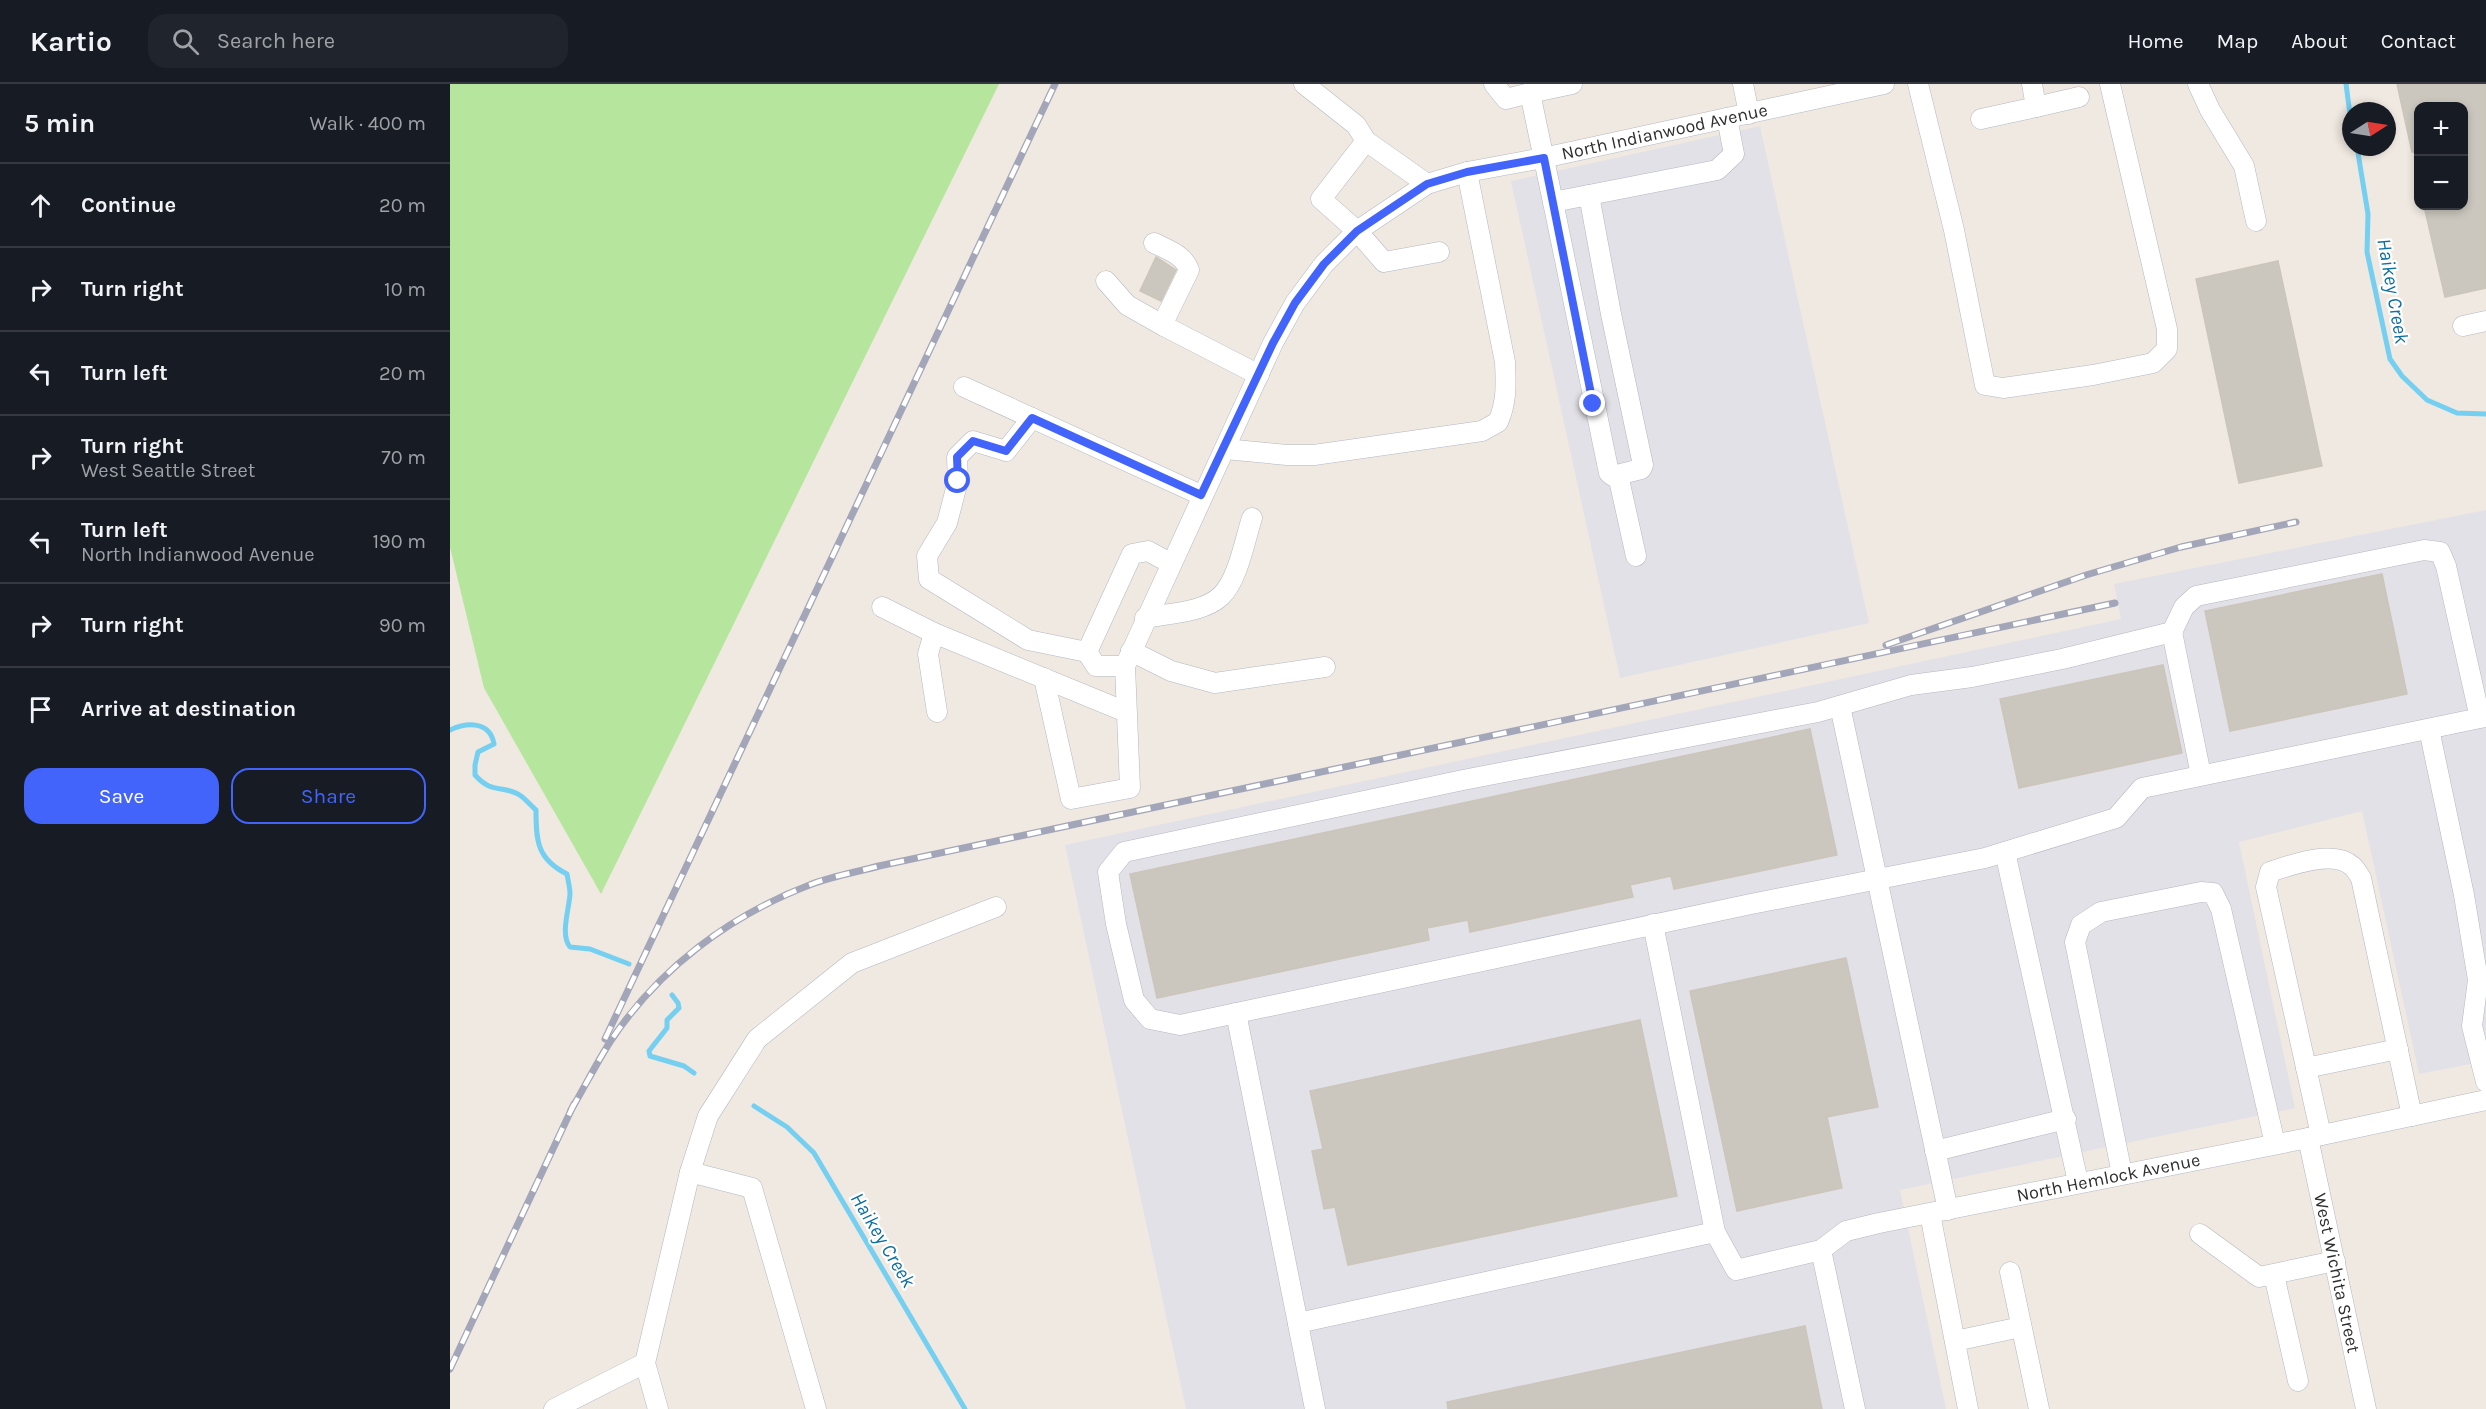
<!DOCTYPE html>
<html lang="en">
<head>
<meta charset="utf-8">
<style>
	:root { --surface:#171b24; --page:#20242c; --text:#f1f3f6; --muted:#9ea1a6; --line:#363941; --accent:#4264fb }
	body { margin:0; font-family:Karla,sans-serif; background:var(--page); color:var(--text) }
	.controls { position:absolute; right:18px; top:18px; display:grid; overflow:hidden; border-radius:12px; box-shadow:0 3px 9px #0003 }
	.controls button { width:54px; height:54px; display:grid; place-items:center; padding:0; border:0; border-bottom:2px solid var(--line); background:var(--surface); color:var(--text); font:30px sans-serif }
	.compass { position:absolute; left:1892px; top:18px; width:54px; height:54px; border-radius:50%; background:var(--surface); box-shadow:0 3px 9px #0003; rotate:78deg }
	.stop { position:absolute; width:18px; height:18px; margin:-14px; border:4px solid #4264fb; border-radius:50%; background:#fff }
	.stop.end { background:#4264fb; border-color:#fff; box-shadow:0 2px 6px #0008 }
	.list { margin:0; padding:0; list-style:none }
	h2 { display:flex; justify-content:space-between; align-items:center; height:78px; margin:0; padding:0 24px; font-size:26px }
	h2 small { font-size:20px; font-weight:400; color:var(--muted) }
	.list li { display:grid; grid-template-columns:39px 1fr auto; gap:18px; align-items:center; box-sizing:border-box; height:84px; padding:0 24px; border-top:2px solid var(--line) }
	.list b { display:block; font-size:22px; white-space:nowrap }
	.list p { margin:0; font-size:20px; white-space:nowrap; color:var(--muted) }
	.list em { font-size:20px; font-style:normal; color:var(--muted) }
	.actions { display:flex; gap:12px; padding:18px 24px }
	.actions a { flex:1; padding:14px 0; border:2px solid var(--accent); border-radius:18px; text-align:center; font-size:21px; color:var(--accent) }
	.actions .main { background:var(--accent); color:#fff }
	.icon { flex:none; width:33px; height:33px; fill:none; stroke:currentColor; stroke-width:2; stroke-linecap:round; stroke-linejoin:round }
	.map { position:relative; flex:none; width:2036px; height:1325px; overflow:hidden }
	header { display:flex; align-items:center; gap:36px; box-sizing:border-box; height:84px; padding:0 30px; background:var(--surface); border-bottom:2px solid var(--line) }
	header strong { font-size:28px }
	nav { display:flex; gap:33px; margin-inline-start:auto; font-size:21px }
	.search { width:420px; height:54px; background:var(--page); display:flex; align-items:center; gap:15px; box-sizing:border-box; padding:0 21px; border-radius:18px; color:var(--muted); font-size:22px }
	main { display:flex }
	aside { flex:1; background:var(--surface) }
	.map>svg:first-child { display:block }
</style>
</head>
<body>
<header>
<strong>Kartio</strong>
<div class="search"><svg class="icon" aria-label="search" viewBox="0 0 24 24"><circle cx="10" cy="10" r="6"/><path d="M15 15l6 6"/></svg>Search here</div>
<nav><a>Home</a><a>Map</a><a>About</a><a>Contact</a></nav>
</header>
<main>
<aside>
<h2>5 min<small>Walk · 400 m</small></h2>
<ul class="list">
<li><svg class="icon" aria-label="ahead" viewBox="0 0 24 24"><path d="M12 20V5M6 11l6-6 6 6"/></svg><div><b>Continue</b></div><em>20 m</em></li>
<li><svg class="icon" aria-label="right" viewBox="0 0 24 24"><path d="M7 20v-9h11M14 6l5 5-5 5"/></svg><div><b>Turn right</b></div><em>10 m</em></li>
<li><svg class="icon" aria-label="left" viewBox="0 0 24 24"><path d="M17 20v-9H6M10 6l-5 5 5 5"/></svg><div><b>Turn left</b></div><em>20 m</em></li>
<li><svg class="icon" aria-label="right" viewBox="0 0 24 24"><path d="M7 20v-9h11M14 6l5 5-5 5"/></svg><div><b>Turn right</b><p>West Seattle Street</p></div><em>70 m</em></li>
<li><svg class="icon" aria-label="left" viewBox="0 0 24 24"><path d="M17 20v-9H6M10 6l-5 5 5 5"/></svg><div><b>Turn left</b><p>North Indianwood Avenue</p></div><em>190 m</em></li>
<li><svg class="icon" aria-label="right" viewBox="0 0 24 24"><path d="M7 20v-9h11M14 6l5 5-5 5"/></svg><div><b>Turn right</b></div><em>90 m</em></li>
<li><svg class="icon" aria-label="arrive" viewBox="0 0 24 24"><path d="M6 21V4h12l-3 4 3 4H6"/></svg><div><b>Arrive at destination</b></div></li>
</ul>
<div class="actions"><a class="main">Save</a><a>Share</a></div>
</aside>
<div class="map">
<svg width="2036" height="1325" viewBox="0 0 2036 1325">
	<rect width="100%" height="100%" fill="#efe9e1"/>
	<g fill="#e3e1e8">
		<polygon points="1310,42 1419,539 1170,594 1061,97"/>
		<polygon points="2036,426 2036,977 1969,990 1912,727 1789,758 1845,1024 1450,1106 1496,1325 736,1325 615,761 1671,535 1664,500"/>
	</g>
	<polygon fill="#b6e59e" points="0,0 549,0 151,810 34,604 0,463"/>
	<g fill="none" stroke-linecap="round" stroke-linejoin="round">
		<g stroke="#75cff0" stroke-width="5">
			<polyline points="1896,0 1901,38"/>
			<polyline points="1907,63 1918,130 1917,168 1940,275 1952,292 1977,316 2007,329 2036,330"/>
			<path d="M0,646C17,638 40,637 44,660L28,668L25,681V691C42,710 51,701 68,710C74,713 80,721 86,726C86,757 87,775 117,790C118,797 120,803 120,810C119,826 110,851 120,863L140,865L179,880"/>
			<polyline points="222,911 228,919 229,924 217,936 217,944 199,967 200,972 234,982 244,989"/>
			<polyline points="304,1022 337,1043 364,1069 515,1325"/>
		</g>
	</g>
	<g fill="#cbc7bf" stroke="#cbc5ba" stroke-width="1.5">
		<polygon points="1947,0 2036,0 2036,204 1995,213 1974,122 2013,122 2013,22 1968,22 1968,68 1962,68"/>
		<polygon points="706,173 726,186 711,217 690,207"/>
		<polygon points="1828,177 1872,382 1789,399 1746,195"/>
		<polygon points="1932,490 1957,610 1780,647 1755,527"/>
		<polygon points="1713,581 1732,669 1569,704 1550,615"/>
		<polygon points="1360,645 1387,771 1224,805 1221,792 1180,801 1183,813 1020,848 1018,836 977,844 979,856 707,914 680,790"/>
		<polygon points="1396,874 1428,1023 1377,1033 1392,1104 1287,1127 1240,907"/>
		<polygon points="1190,936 1227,1112 898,1181 885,1123 874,1125 862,1067 873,1065 860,1007"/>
		<polygon points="1355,1242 1372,1325 998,1325 997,1318"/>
	</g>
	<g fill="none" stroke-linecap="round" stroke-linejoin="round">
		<defs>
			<g id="minor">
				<polyline points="854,0 906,41 916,57"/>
				<polyline points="1044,0 1056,15 1080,9"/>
				<polyline points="1122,0 1080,9 1103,118 1267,86 1284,70 1277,34"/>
				<polyline points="1293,0 1299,30"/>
				<polyline points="1468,0 1504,146 1535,301 1553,304 1643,291 1703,279 1717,265 1717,245 1660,0"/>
				<polyline points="1748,0 1760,26 1794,82 1806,137"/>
				<polyline points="1586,23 1629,13"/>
				<polyline points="1531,35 1586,23 1582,0"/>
				<polyline points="977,100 916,57 871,115 907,147 934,178 989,168"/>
				<polyline points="1103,118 1159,389 1163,392 1191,385 1193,381 1161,230 1139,111"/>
				<path d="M704,159C718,166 734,171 739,186L714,237V242L809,291"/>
				<polyline points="656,197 677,221 714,242"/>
				<polyline points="2013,242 2036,237"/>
				<polyline points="514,303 751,411"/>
				<polyline points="582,334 556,367 523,357 507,373 508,397 497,439 477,472 479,495 578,556 637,568"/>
				<path d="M775,365L837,371H864L1032,347L1048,338C1057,318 1056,300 1055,278L1017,88"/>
				<polyline points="1168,391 1186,472"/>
				<polyline points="432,523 484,549"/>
				<path d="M695,534C718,529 753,529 771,512C788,496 795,455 802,434"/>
				<polyline points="1722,548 1751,691"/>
				<polyline points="681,567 721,587 765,599 875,583"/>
				<polyline points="675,582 646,582 637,568 682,470 698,467 720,479"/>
				<path id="s1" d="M594,594L621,715L680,704L675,582L823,259L845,219L874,180L907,147L977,100L1017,88L1093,74L1434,0"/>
				<polyline points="1390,622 1498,1126"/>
				<polyline points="487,628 478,570 484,549 676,628"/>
				<polyline points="2030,634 1996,482 1990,468 1974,466 1746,512 1734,523 1722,548 1612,575 1522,593 1461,601 1368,628 1013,696 674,768 658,788 666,840 684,916 700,935 730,941 1301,820 1535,774 1666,734 1692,704 2030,634 2036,633"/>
				<polyline points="1979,645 2014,811 2028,896 2022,942 2036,998"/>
				<polyline points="1555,768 1628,1098"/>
				<path id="s2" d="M1203,840L1265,1148L1286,1186L1371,1166L1396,1147L1429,1139L1858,1054L2036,1016"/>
				<polyline points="786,929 865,1325"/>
				<polyline points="1856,984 1948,965"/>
				<path d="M1871,1051L1816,803L1820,788C1840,781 1884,765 1902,782C1906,785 1908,790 1911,794L1962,1032"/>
				<path id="s3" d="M1858,1054L1916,1325"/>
				<polyline points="1485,1067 1616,1035"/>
				<polyline points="240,1088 258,1032 307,955 402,879 546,823"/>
				<polyline points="1672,1090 1625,858 1631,841 1651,828 1751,808 1763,809 1771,825 1825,1060"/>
				<polyline points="1480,1130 1518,1325"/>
				<polyline points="1750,1150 1809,1193 1885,1177"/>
				<polyline points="1371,1166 1405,1325"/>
				<polyline points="1560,1188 1589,1325"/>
				<polyline points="1824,1191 1848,1297"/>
				<polyline points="848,1239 1265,1148"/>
				<polyline points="1505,1257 1571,1243"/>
				<polyline points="104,1325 195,1279"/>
				<polyline points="208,1325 195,1279 240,1088 302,1104 366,1325"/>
			</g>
		</defs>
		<use href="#minor" stroke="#b4b7c1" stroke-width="21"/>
		<use href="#minor" stroke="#fff" stroke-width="20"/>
		<defs>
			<g id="rail">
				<polyline points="1436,561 1636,491 1731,463 1846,438"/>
				<polyline points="155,955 605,0"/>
				<path d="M121,1026C134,1004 146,980 160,958C208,885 280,831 362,800C383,792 407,788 429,782L1665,519"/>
				<polyline points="0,1285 124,1020"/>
			</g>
		</defs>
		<use href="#rail" stroke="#a3a6b8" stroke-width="7"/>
		<use href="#rail" stroke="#fff" stroke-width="4.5" stroke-dasharray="14" stroke-linecap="butt"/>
	</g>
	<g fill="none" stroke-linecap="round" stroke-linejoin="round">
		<polyline stroke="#4264fb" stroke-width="8" points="508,397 507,373 523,357 556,367 582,334 751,411 823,259 845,219 874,180 907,147 977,100 1017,88 1094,74 1143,320"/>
	</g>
	<g text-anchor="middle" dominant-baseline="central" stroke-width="4.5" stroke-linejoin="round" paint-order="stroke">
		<g font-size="18" fill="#2e2e2e" stroke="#fff">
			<text stroke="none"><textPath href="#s1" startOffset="1130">North Indianwood Avenue</textPath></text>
			<text stroke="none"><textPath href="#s2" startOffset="744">North Hemlock Avenue</textPath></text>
			<text stroke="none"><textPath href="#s3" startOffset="138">West Wichita Street</textPath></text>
		</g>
		<g font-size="20" font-style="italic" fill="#0d6fa3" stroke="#fff">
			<text transform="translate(1943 207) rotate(80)">Haikey Creek</text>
			<text transform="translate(433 1156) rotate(59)">Haikey Creek</text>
		</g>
	</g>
</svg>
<div class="controls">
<button>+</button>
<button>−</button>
</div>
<svg class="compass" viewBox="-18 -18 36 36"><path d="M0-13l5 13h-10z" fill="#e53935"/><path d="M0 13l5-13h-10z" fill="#9ea1a6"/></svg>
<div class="stop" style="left:508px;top:397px"></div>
<div class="stop end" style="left:1143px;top:320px"></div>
</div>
</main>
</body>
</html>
